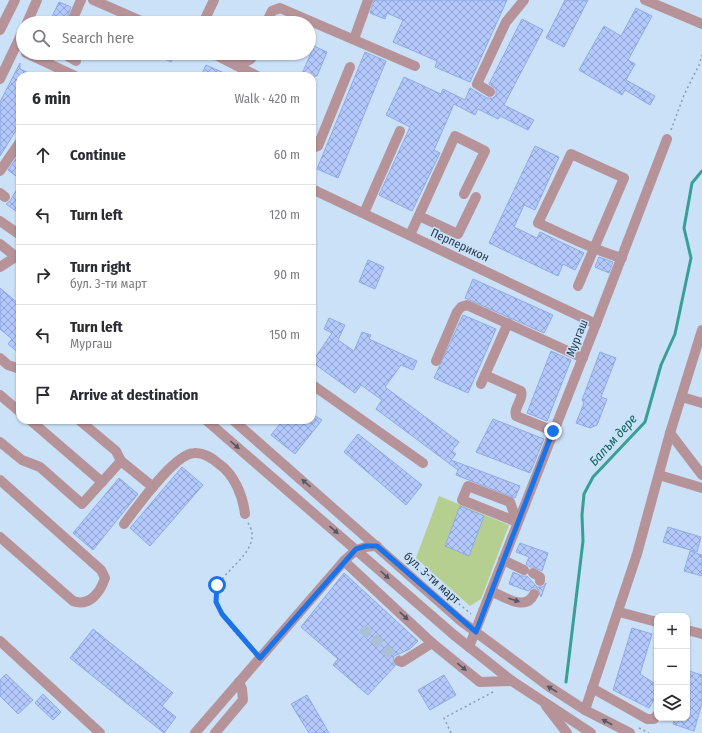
<!DOCTYPE html>
<html lang="en">
<head>
<meta charset="utf-8">
<style>
	:root { --surface:#fff; --page:#f7f7f7; --text:#2b2b33; --muted:#7c7c81; --line:#e1e1e2 }
	body { margin:0; font-family:"Fira Sans Condensed",sans-serif; background:var(--page); color:var(--text) }
	.controls { position:absolute; right:12px; bottom:12px; display:grid; overflow:hidden; border-radius:8px; box-shadow:0 1px 3px #0004 }
	.controls button { width:36px; height:36px; display:grid; place-items:center; padding:0; border:0; border-bottom:1px solid var(--line); background:var(--surface); color:var(--text); font:20px sans-serif }
	.stop { position:absolute; width:12px; height:12px; margin:-9px; border:3px solid #1a73e8; border-radius:50%; background:#fff }
	.stop.end { background:#1a73e8; border-color:#fff; box-shadow:0 1px 4px #0008 }
	.list { margin:0; padding:0; list-style:none }
	h2 { display:flex; justify-content:space-between; align-items:center; height:52px; margin:0; padding:0 16px; font-size:17px }
	h2 small { font-size:13px; font-weight:400; color:var(--muted) }
	.list li { display:grid; grid-template-columns:26px 1fr auto; gap:12px; align-items:center; box-sizing:border-box; height:60px; padding:0 16px; border-top:1px solid var(--line) }
	.list b { display:block; font-size:15px; white-space:nowrap }
	.list p { margin:0; font-size:13px; white-space:nowrap; color:var(--muted) }
	.list em { font-size:13px; font-style:normal; color:var(--muted) }
	.icon { flex:none; width:22px; height:22px; fill:none; stroke:currentColor; stroke-width:2; stroke-linecap:round; stroke-linejoin:round }
	.map { position:relative; flex:none; width:702px; height:733px; overflow:hidden }
	.search { position:absolute; background:var(--surface); box-shadow:0 1px 3px #0004; left:16px; top:16px; width:300px; height:44px; display:flex; align-items:center; gap:10px; box-sizing:border-box; padding:0 14px; border-radius:22px; color:var(--muted); font-size:15px }
	.panel { position:absolute; background:var(--surface); box-shadow:0 1px 3px #0004; left:16px; top:72px; width:300px; height:352px; border-radius:12px }
	.map>svg:first-child { display:block }
</style>
</head>
<body>
<div class="map">
<svg width="702" height="733" viewBox="0 0 702 733">
	<defs>
		<pattern id="building-cross-hatch" width="8" height="8" patternUnits="userSpaceOnUse"><rect width="8" height="8" fill="#b3c9fc"/><path d="M0 0l8 8M0 8l8-8" fill="none" stroke="#91a4cf"/></pattern>
	</defs>
	<rect width="100%" height="100%" fill="#cbe1f7"/>
	<polygon fill="#b5cf91" points="439,496 509,525 481,599 470,606 416,558"/>
	<g fill="none" stroke-linecap="round" stroke-linejoin="round">
		<polyline stroke="#36a096" stroke-width="3" points="566,682 583,541 582,515 584,494 593,477 645,422 661,365 675,334 691,258 684,228 692,183 702,171"/>
	</g>
	<g fill="url(#building-cross-hatch)" stroke="#90aae8">
		<polygon points="374,0 507,0 470,82 435,67 437,61 393,42 403,20 387,13 385,19 370,13"/>
		<polygon points="565,0 588,0 564,47 546,38"/>
		<polygon points="59,2 71,7 65,23 49,23"/>
		<polygon points="636,8 652,16 628,60 635,64 626,80 655,96 650,105 625,90 622,95 579,70 604,26 621,36"/>
		<polygon points="522,19 543,30 504,105 534,120 528,130 500,116 498,119 478,109 475,115 454,104 434,150 440,153 412,211 379,195 410,127 386,115 404,77 441,94 443,89 465,100 470,88 487,98 493,98 496,95 496,89 489,84"/>
		<polygon points="314,46 327,52 317,76 301,76"/>
		<polygon points="365,52 386,61 338,178 317,169"/>
		<polygon points="152,53 176,53 171,62"/>
		<polygon points="20,63 20,69 36,76 20,76 20,124 0,156 0,102"/>
		<polygon points="206,65 231,76 201,76"/>
		<polygon points="535,146 559,157 535,210 524,205 514,227 537,238 540,232 584,253 575,270 563,264 558,276 489,243"/>
		<polygon points="20,153 20,179 8,170"/>
		<polygon points="20,184 20,214 6,204 10,201"/>
		<polygon points="599,257 613,262 609,273 595,267"/>
		<polygon points="368,260 384,267 375,289 359,282"/>
		<polygon points="473,279 553,315 544,333 465,298"/>
		<polygon points="0,288 20,305 20,354 8,344 12,339 0,329"/>
		<polygon points="463,315 496,329 468,393 434,378"/>
		<polygon points="329,318 345,325 338,340 354,351 362,332 371,335 369,339 417,361 413,370 401,365 385,387 459,442 452,451 456,454 451,460 520,486 515,498 456,475 458,470 376,409 382,400 361,385 355,393 312,362 332,333 324,329"/>
		<polygon points="551,351 571,360 547,421 527,413"/>
		<polygon points="600,352 616,358 601,397 607,399 597,425 590,428 576,423 584,403 582,400"/>
		<polygon points="312,414 322,420 295,454 271,435 283,420 312,420"/>
		<polygon points="493,419 544,439 530,473 476,452"/>
		<polygon points="358,434 422,485 406,505 344,452"/>
		<polygon points="182,467 203,485 150,546 130,528"/>
		<polygon points="119,478 138,494 93,550 73,533"/>
		<polygon points="460,506 484,516 469,556 445,546"/>
		<polygon points="668,527 701,537 697,552 663,542"/>
		<polygon points="520,543 548,553 542,571 533,567 530,567 526,564 529,557 516,552"/>
		<polygon points="690,551 702,555 702,576 684,571"/>
		<polygon points="513,572 522,576 527,576 537,587 543,587 546,583 541,597 537,588 532,588 528,591 509,584"/>
		<polygon points="344,573 418,641 410,649 394,656 393,662 395,666 368,695 333,665 338,659 301,627"/>
		<polygon points="632,628 652,634 640,674 657,685 657,695 649,708 613,690"/>
		<polygon points="93,629 173,693 162,706 176,717 164,733 70,658"/>
		<polygon points="689,671 702,675 702,703 694,731 673,724 675,718 687,718 687,677"/>
		<polygon points="6,674 33,700 18,714 0,696 0,680"/>
		<polygon points="444,675 456,695 430,710 418,690"/>
		<polygon points="43,694 61,712 53,720 35,703"/>
		<polygon points="307,695 329,733 309,733 291,704"/>
	</g>
	<g fill="none" stroke-linecap="round" stroke-linejoin="round">
		<polyline stroke="#aac0d6" stroke-width="10" stroke-dasharray="10 5" stroke-linecap="butt" points="362,628 399,661"/>
		<g stroke="#869db2" stroke-width="1.5" stroke-dasharray="2 3" stroke-linecap="butt">
			<polyline points="671,130 684,95 699,65 702,55"/>
			<path d="M248,523C250,526 252,531 252,534C254,560 208,577 216,602C222,620 240,638 253,651"/>
			<polyline points="417,568 471,614"/>
			<polyline points="639,728 649,733"/>
			<polyline points="451,733 444,718 493,692"/>
		</g>
		<g stroke="#b69399" stroke-width="10">
			<polyline points="93,0 146,23"/>
			<polyline points="645,0 702,24"/>
			<polyline points="27,23 37,0"/>
			<polyline points="71,23 81,0"/>
			<polyline points="203,23 214,0"/>
			<polyline points="266,23 272,11 280,8 415,66"/>
			<polyline points="0,30 15,0"/>
			<polyline points="354,39 368,0"/>
			<polyline points="26,53 75,76"/>
			<polyline points="62,53 76,61"/>
			<polyline points="212,53 257,76"/>
			<polyline points="232,61 245,62 251,59 253,53"/>
			<polyline points="0,79 23,31"/>
			<polyline points="490,92 477,84 506,22 524,0"/>
			<polyline points="312,148 318,146 350,67"/>
			<polyline points="0,171 20,142"/>
			<polyline points="312,189 596,324"/>
			<polyline points="0,193 5,197"/>
			<polyline points="364,213 400,131"/>
			<polyline points="419,216 458,234 476,197"/>
			<polyline points="0,221 20,235"/>
			<polyline points="410,235 455,136 485,151 464,194"/>
			<polyline points="0,244 20,260"/>
			<polyline points="0,267 20,254"/>
			<path d="M578,286L624,178L571,154L538,223C565,235 593,250 622,258"/>
			<polyline points="0,358 8,365 20,369"/>
			<polyline points="436,361 457,312 461,307 467,305 583,358"/>
			<path d="M485,375L521,391C524,399 513,408 516,416L553,431"/>
			<polyline points="481,384 508,323"/>
			<polyline points="314,386 423,463"/>
			<polyline points="0,395 20,412"/>
			<polyline points="682,397 702,403"/>
			<polyline points="30,420 102,482"/>
			<polyline points="206,420 454,635 512,681 591,733"/>
			<polyline points="233,420 461,621 548,686 585,710 630,733"/>
			<polyline points="670,433 702,475"/>
			<polyline points="0,442 22,460 40,467 82,504 121,461 116,451 79,420"/>
			<polyline points="121,461 153,487"/>
			<polyline points="659,475 702,488"/>
			<path d="M0,480L101,570L105,578C100,593 89,607 73,601L0,537"/>
			<polygon points="468,486 510,502 517,522 462,500"/>
			<path d="M124,524C137,507 174,454 194,453C204,452 212,458 219,464C234,474 243,496 245,514"/>
			<polyline points="503,560 524,570"/>
			<polyline points="344,561 432,643 480,682 512,681"/>
			<polyline points="533,573 540,577 540,581"/>
			<path d="M491,591C504,597 526,612 534,594"/>
			<polyline points="619,612 657,622"/>
			<polyline points="687,630 702,634"/>
			<polyline points="0,641 100,733"/>
			<polyline points="469,647 596,324 667,139"/>
			<polyline points="399,661 402,662 432,643"/>
			<polyline points="592,688 647,719 654,719 657,715"/>
			<polyline points="546,706 567,733"/>
			<polyline points="585,710 637,554 670,433 702,330"/>
			<path d="M195,733L344,561C355,550 361,546 377,546"/>
			<polyline points="215,733 243,700 242,689 239,682"/>
		</g>
	</g>
	<defs><path id="oneway-solid" d="M-6-.8H1V-3.2L6.5 0L1 3.2V.8H-6Z"/></defs>
	<g fill="#515767">
		<use href="#oneway-solid" transform="translate(235 445) rotate(41)"/>
		<use href="#oneway-solid" transform="translate(306 483) rotate(-139)"/>
		<use href="#oneway-solid" transform="translate(334 530) rotate(41)"/>
		<use href="#oneway-solid" transform="translate(385 575) rotate(42)"/>
		<use href="#oneway-solid" transform="translate(514 600) rotate(18)"/>
		<use href="#oneway-solid" transform="translate(404 616) rotate(43)"/>
		<use href="#oneway-solid" transform="translate(462 667) rotate(39)"/>
		<use href="#oneway-solid" transform="translate(552 689) rotate(-148)"/>
		<use href="#oneway-solid" transform="translate(607 722) rotate(-152)"/>
	</g>
	<g fill="none" stroke-linecap="round" stroke-linejoin="round">
		<polyline stroke="#1a73e8" stroke-width="5" points="217,585 216,602 222,614 260,658 356,549 366,546 377,546 476,632 553,431"/>
	</g>
	<g text-anchor="middle" dominant-baseline="central" stroke-width="3" stroke-linejoin="round" paint-order="stroke">
		<g font-size="12" fill="#263d52" stroke="#cbe1f7">
			<text transform="translate(460 245) rotate(25)">Перперикон</text>
			<text transform="translate(577 338) rotate(-68)">Мургаш</text>
			<text transform="translate(432 578) rotate(42)">бул. 3-ти март</text>
		</g>
		<g font-size="13" font-style="italic" fill="#0e645d" stroke="#cbe1f7">
			<text transform="translate(613 440) rotate(-48)">Балъм дере</text>
		</g>
	</g>
</svg>
<div class="controls">
<button>+</button>
<button>−</button>
<button><svg class="icon" aria-label="layers" viewBox="0 0 24 24"><path d="M12 4l9 5-9 5-9-5zM3 14l9 5 9-5"/></svg></button>
</div>
<div class="stop" style="left:217px;top:585px"></div>
<div class="stop end" style="left:553px;top:431px"></div>
<div class="search"><svg class="icon" aria-label="search" viewBox="0 0 24 24"><circle cx="10" cy="10" r="6"/><path d="M15 15l6 6"/></svg>Search here</div>
<section class="panel">
<h2>6 min<small>Walk · 420 m</small></h2>
<ul class="list">
<li><svg class="icon" aria-label="ahead" viewBox="0 0 24 24"><path d="M12 20V5M6 11l6-6 6 6"/></svg><div><b>Continue</b></div><em>60 m</em></li>
<li><svg class="icon" aria-label="left" viewBox="0 0 24 24"><path d="M17 20v-9H6M10 6l-5 5 5 5"/></svg><div><b>Turn left</b></div><em>120 m</em></li>
<li><svg class="icon" aria-label="right" viewBox="0 0 24 24"><path d="M7 20v-9h11M14 6l5 5-5 5"/></svg><div><b>Turn right</b><p>бул. 3-ти март</p></div><em>90 m</em></li>
<li><svg class="icon" aria-label="left" viewBox="0 0 24 24"><path d="M17 20v-9H6M10 6l-5 5 5 5"/></svg><div><b>Turn left</b><p>Мургаш</p></div><em>150 m</em></li>
<li><svg class="icon" aria-label="arrive" viewBox="0 0 24 24"><path d="M6 21V4h12l-3 4 3 4H6"/></svg><div><b>Arrive at destination</b></div></li>
</ul>
</section>
</div>
</body>
</html>
